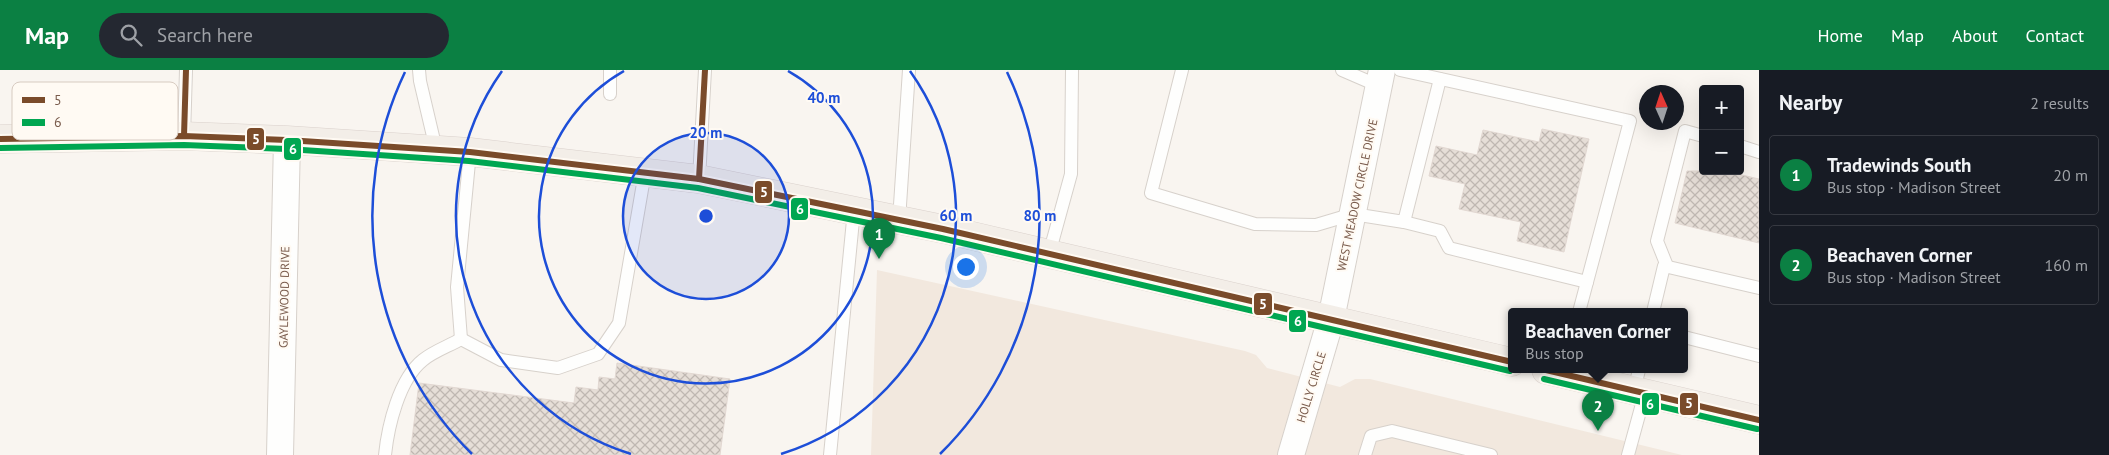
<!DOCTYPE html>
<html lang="en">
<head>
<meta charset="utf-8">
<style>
	:root { --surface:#171b24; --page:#242831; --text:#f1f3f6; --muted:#9ea1a6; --line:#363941; --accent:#0b8043 }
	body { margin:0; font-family:"PT Sans",sans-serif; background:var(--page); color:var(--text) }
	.controls { position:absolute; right:15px; top:15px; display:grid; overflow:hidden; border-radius:5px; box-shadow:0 5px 20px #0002 }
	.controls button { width:45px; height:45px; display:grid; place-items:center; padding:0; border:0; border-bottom:1px solid var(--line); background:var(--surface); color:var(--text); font:25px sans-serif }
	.compass { position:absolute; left:1639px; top:15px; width:45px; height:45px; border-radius:50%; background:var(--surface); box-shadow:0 5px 20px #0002; rotate:357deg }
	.you { position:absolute; left:965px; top:196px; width:18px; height:18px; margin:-12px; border:4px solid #fff; border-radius:50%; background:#1a73e8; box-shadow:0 0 0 8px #1a73e833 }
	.badge { display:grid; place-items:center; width:32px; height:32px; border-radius:50%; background:var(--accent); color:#fff; font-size:16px; font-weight:700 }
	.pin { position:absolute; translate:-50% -41px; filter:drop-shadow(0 1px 2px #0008) }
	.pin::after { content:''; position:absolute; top:26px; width:18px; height:15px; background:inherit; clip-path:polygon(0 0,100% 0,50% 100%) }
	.popup { position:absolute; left:1508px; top:238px; width:180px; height:65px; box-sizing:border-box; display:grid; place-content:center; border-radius:5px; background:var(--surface); filter:drop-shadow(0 1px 4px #0005); font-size:16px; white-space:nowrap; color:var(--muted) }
	.popup b { font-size:19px; color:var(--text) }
	.popup::after { content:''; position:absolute; left:50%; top:100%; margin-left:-10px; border:10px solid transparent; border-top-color:var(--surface) }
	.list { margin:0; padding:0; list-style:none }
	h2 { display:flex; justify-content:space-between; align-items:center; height:65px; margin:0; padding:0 20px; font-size:21px }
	h2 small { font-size:16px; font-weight:400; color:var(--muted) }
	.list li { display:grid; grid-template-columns:32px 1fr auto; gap:15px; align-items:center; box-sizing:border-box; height:80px; margin:0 10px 10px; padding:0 10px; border:1px solid var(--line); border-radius:5px }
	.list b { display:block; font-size:19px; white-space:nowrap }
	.list p { margin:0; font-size:16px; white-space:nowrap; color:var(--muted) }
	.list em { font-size:16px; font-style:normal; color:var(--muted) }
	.icon { flex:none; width:28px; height:28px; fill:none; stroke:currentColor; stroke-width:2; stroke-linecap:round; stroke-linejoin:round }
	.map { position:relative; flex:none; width:1759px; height:385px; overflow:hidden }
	header { display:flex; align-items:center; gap:30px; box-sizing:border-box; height:70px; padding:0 25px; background:var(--accent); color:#fff }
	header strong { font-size:24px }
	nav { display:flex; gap:28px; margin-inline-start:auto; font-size:18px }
	.search { width:350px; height:45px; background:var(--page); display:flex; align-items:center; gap:12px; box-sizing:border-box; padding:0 18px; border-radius:28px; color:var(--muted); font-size:19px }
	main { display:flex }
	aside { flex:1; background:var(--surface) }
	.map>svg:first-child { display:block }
</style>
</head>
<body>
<header>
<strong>Map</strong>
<div class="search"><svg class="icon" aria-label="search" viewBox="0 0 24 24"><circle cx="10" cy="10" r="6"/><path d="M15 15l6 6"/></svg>Search here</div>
<nav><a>Home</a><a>Map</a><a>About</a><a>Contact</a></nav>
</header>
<main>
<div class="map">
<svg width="1759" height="385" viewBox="0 0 1759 385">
	<defs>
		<pattern id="building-cross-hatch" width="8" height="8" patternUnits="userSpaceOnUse" patternTransform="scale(1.25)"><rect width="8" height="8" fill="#e6ded7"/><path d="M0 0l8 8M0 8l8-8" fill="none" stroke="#bfb7b1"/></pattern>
	</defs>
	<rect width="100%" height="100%" fill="#f9f5f0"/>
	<polygon fill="#f2e8de" points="877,200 1245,281 1256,285 1267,298 1340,317 1355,309 1370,309 1682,385 871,385"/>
	<g fill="url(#building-cross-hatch)" stroke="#e2d8d2">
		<polygon points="1542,59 1589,69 1564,182 1517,171 1521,152 1459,139 1465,114 1429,106 1436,76 1477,85 1483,60 1539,72"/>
		<polygon points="1687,101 1725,101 1759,109 1759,173 1675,153"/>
		<polygon points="617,293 730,309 720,385 410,385 419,313 574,333 576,317 598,320 599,307 615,309"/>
	</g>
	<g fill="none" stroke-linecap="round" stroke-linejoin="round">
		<defs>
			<g id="lane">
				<polyline points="419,0 420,11 436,79"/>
				<polyline points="1182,0 1151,123 1255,154 1316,155 1353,144 1404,152 1440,9"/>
				<polyline points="1342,0 1379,16"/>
				<polyline points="1400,0 1630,51 1579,242"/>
				<polyline points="610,24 610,0"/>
				<polyline points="184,66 186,0"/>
				<polyline points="1740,76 1759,82"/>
				<polyline points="699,109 705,0"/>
				<polyline points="899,150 909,0"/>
				<polyline points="1404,152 1440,161 1449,178 1587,212"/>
				<polyline points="1049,184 1071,104 1072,0"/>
				<polyline points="1667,196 1657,171 1685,61 1703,66"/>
				<polyline points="1653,242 1664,196 1759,218"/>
				<polyline points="1684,267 1759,286"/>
				<polyline points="461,269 501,290 558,298 598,284 619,253 645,102"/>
				<polyline points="461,269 457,217 470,82"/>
				<polyline points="1634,320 1639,300"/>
				<path d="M385,385C388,356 399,309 423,290C434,281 449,276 461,269"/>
				<polyline points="830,385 854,140"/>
				<polyline points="1365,385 1371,366 1392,361 1491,385"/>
				<polyline points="1628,385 1645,323"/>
			</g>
			<g id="street">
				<polyline points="280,385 287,70"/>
				<polyline points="1291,385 1331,249 1382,0"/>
			</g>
			<g id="primary">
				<polyline points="0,69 184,66 287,70 470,82 699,109 943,159 1512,292"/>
				<polyline points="1546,300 1759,350"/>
			</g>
		</defs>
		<use href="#lane" stroke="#d7d1cb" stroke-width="14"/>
		<use href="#street" stroke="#d7d1cb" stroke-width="28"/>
		<use href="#primary" stroke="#dad1cc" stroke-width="29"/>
		<use href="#lane" stroke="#fefefd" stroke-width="12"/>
		<use href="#street" stroke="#fefefd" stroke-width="26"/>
		<use href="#primary" stroke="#f3eee8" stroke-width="28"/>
		<defs>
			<g id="bus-1">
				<polyline points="184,66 186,0"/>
				<polyline points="0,69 184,66 287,70 470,82 699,109 943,159 1512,292"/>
				<polyline points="699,109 705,0"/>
				<polyline points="1546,300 1759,350"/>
			</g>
			<g id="bus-2">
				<polyline points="0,78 184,75 287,79 469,91 698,118 941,168 1510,301"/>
				<polyline points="1544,309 1757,359"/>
			</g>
		</defs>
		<use href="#bus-1" stroke="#fffaf3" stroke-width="10"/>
		<use href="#bus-2" stroke="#fffaf3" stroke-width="10"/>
		<use href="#bus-1" stroke="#7a4b2a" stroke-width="6"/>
		<use href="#bus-2" stroke="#00a651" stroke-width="6"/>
	</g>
	<circle cx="706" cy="146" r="83" fill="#1d4ed8" fill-opacity=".12"/>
	<g fill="none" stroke="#1d4ed8" stroke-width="2.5">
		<circle cx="706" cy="146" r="83"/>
		<path d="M788 1A167 167 0 1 1 624 1"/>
		<path d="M631 384A250 250 0 0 1 502 1M910 1A250 250 0 0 1 781 384"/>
		<path d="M472 384A334 334 0 0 1 405 2M1007 2A334 334 0 0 1 940 384"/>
	</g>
	<g text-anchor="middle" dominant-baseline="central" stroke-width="4" stroke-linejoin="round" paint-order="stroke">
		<g font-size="12" fill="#7a5c4d" stroke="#fffaf3">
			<text transform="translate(1357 125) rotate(-78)">WEST MEADOW CIRCLE DRIVE</text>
			<text transform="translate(284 227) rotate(-89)">GAYLEWOOD DRIVE</text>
			<text transform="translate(1311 317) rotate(-73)">HOLLY CIRCLE</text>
		</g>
	</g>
	<rect x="12" y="12" width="166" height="58" rx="8" fill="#fffaf3" stroke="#d7cbc1" stroke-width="1"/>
	<rect x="22" y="27" width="23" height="6" fill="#7a4b2a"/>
	<rect x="22" y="49" width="23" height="7" fill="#00a651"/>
	<g font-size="14" fill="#7a5c4d">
		<text x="54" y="35">5</text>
		<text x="54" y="57">6</text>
	</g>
	<circle cx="706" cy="146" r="8" fill="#1d4ed8" stroke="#fffaf3" stroke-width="2.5"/>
	<g font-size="15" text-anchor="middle" font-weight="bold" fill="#1d4ed8" stroke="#fffaf3" stroke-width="4" stroke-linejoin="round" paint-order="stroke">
		<text x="824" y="33">40 m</text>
		<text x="706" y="68">20 m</text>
		<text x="956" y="151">60 m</text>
		<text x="1040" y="151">80 m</text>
	</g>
	<g stroke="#fffaf3" stroke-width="2">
		<rect x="246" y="57" width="19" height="24" rx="5" fill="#7a4b2a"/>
		<rect x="283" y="67" width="19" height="24" rx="5" fill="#00a651"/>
		<rect x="754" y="110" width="19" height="24" rx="5" fill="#7a4b2a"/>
		<rect x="790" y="127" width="19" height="24" rx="5" fill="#00a651"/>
		<rect x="1253" y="222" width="20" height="24" rx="5" fill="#7a4b2a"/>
		<rect x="1288" y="239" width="19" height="24" rx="5" fill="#00a651"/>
		<rect x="1679" y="322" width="20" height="24" rx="5" fill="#7a4b2a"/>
		<rect x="1641" y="322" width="19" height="24" rx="5" fill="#00a651"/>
	</g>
	<g font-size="14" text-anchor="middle" font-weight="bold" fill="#fff">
		<text x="256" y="74">5</text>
		<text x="293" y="84">6</text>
		<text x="764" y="127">5</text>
		<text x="800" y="144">6</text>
		<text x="1263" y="239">5</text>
		<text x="1298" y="256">6</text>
		<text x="1689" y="338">5</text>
		<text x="1650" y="339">6</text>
	</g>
</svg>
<div class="controls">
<button>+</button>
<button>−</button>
</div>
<svg class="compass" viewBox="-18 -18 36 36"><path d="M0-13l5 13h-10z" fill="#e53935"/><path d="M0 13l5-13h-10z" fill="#9ea1a6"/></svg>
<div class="you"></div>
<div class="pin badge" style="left:879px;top:189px">1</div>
<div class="pin badge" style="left:1598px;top:361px">2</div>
<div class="popup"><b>Beachaven Corner</b>Bus stop</div>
</div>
<aside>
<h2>Nearby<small>2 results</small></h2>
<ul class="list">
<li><span class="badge">1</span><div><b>Tradewinds South</b><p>Bus stop · Madison Street</p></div><em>20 m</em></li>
<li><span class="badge">2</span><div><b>Beachaven Corner</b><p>Bus stop · Madison Street</p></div><em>160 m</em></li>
</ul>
</aside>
</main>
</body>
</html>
